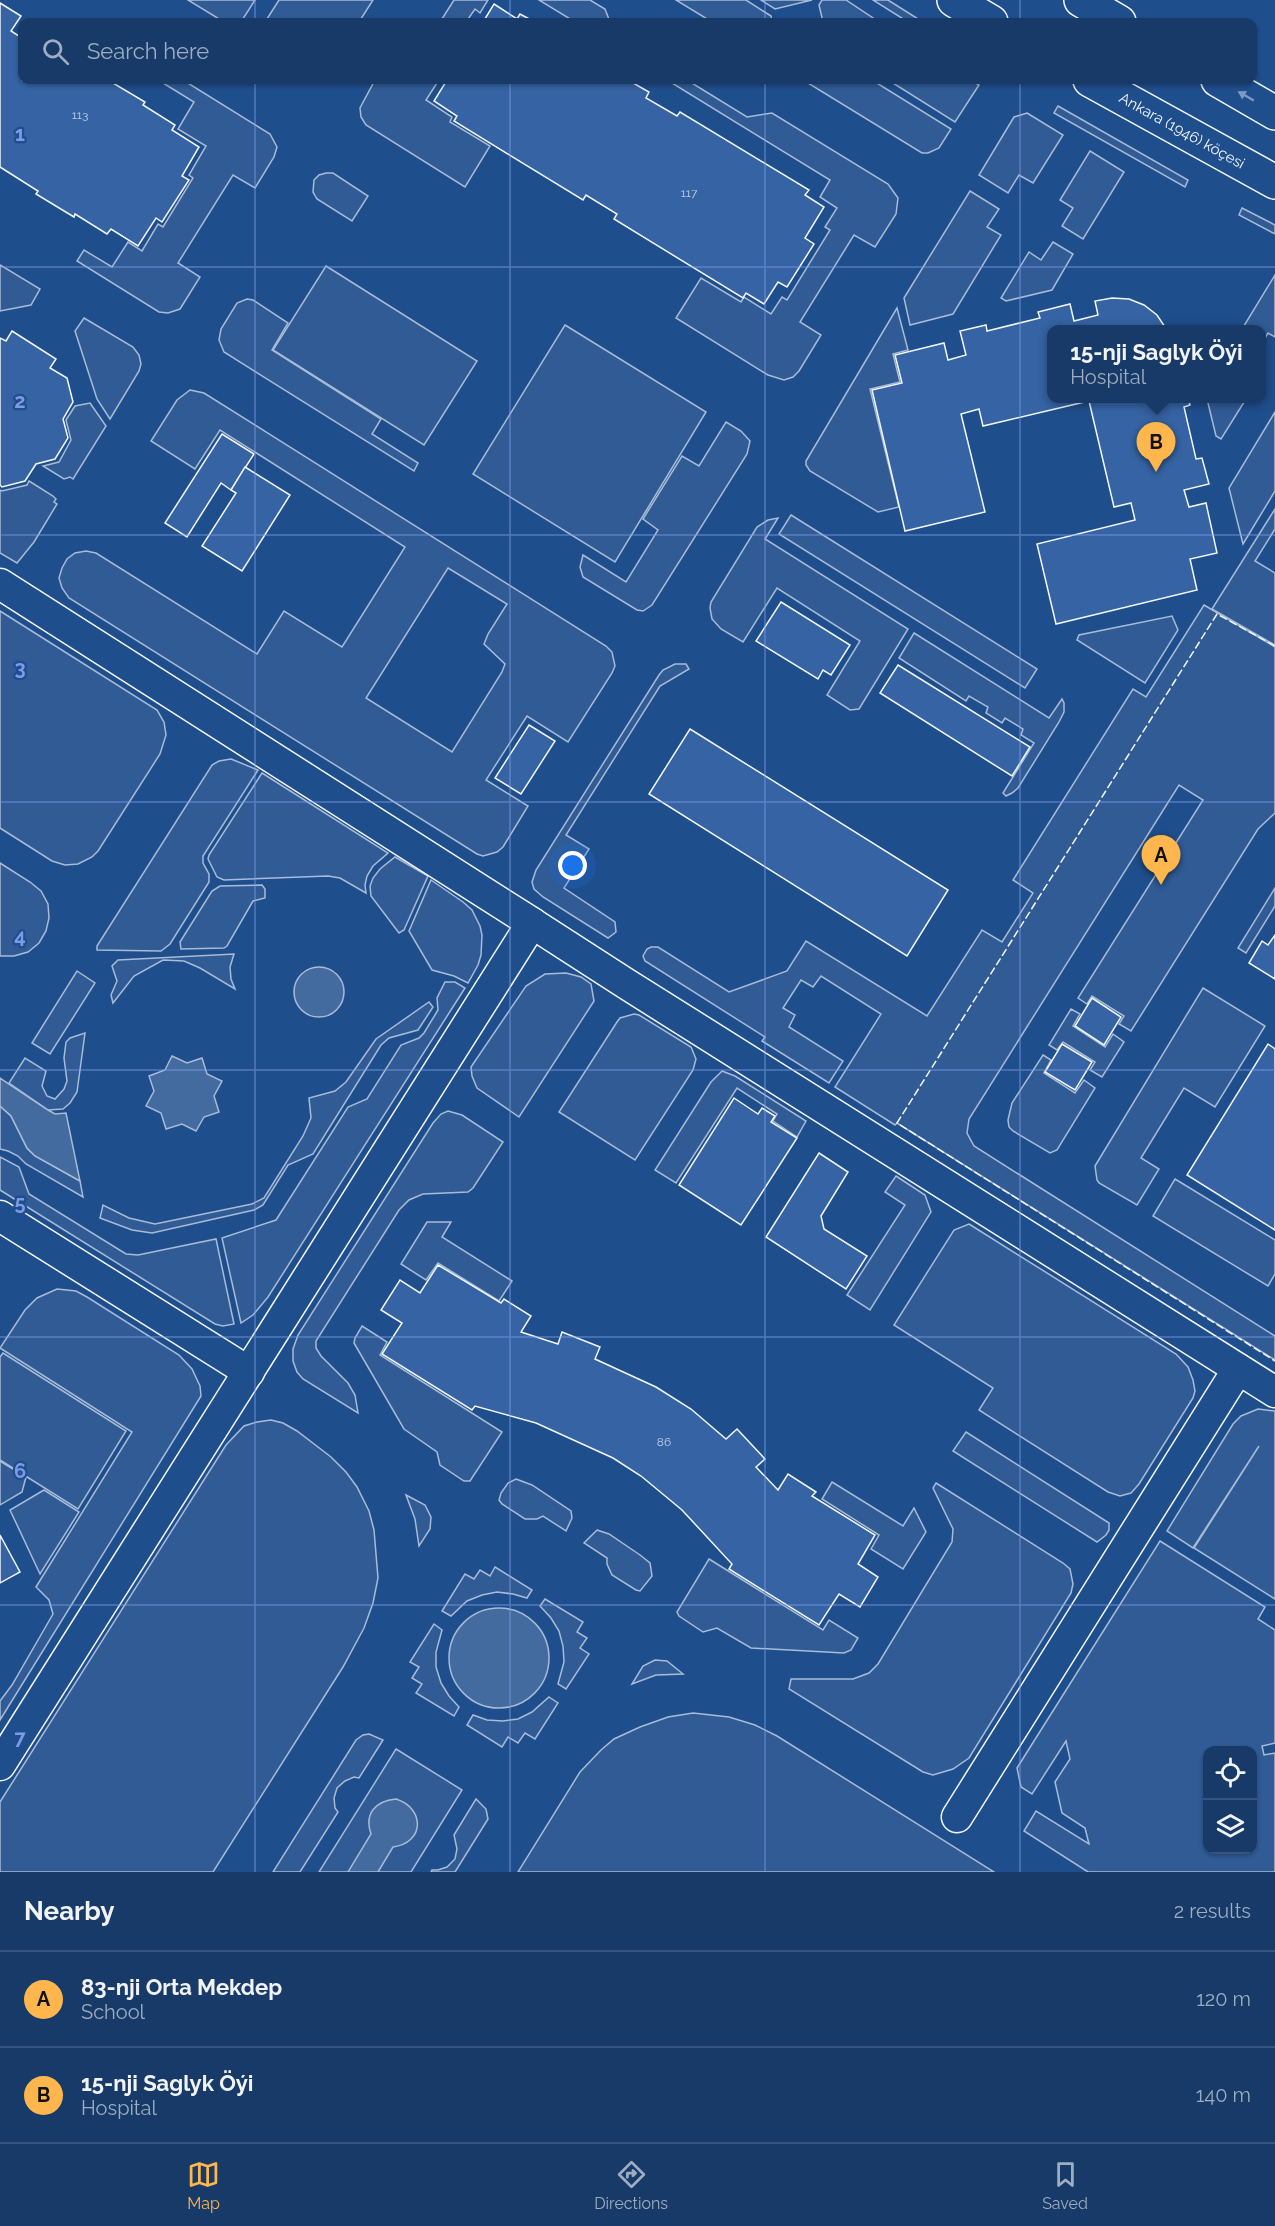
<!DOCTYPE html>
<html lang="en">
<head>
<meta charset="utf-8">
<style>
	:root { --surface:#173a69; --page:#244571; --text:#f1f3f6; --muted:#9eadc0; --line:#36547d; --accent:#ffb74d }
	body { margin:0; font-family:Raleway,sans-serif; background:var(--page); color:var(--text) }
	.controls { position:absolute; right:18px; bottom:18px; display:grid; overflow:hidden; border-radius:12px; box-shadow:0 2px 4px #0004 }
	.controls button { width:54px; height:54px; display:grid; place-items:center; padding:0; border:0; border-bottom:2px solid var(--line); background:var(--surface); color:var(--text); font:30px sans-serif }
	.you { position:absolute; left:573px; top:866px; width:21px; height:21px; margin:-15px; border:4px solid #fff; border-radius:50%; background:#1a73e8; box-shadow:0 0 0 9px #1a73e833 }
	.badge { display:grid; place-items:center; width:39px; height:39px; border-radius:50%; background:var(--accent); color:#111; font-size:20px; font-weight:700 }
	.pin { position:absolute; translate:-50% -50px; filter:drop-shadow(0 2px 3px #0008) }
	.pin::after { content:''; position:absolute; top:32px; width:21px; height:18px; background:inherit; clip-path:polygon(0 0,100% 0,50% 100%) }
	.popup { position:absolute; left:1047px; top:325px; width:219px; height:78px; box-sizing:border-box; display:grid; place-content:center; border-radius:12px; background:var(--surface); filter:drop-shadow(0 2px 4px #0005); font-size:20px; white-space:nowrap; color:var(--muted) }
	.popup b { font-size:22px; color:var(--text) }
	.popup::after { content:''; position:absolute; left:50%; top:100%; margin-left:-12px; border:12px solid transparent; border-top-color:var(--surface) }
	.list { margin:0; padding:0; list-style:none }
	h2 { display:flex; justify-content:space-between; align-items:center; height:78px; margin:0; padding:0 24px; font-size:26px }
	h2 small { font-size:20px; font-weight:400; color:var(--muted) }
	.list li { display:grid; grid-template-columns:39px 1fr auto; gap:18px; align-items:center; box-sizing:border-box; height:96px; padding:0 24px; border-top:2px solid var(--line) }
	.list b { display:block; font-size:22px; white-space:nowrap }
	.list p { margin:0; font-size:20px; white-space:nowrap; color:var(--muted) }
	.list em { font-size:20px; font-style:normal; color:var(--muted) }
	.icon { flex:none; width:33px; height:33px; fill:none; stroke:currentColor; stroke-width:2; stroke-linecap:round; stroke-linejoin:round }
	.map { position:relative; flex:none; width:1275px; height:1872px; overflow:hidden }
	.search { position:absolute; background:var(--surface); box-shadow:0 2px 4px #0004; left:18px; right:18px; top:18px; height:66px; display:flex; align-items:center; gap:15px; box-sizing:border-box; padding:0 21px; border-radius:12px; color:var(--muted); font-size:22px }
	.sheet { height:270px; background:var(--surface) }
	nav { display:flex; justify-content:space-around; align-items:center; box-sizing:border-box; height:84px; border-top:2px solid var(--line); background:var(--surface); font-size:16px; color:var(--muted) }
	nav a { display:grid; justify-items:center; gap:3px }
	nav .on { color:var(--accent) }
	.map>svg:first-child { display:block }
</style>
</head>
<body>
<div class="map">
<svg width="1275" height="1872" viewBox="0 0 1275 1872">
	<rect width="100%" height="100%" fill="#1f4e8c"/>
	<g fill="#305b95" stroke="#a8bbd7" stroke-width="1.5" fill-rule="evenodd">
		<polygon points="188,0 255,0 241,22 224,22"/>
		<polygon points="279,0 373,0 359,22 265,22"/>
		<polygon points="454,0 488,0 480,13 475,9 466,22 440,22"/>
		<polygon points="539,0 590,0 605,9 610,22 575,22"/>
		<polygon points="676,0 746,0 771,16 772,22 712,22"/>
		<polygon points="761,0 812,0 775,9"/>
		<polygon points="822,0 846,0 879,22 823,22 819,5"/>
		<polygon points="873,0 888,0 923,22 908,22"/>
		<polygon points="158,80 183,80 270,134 277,147 274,157 255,188 233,175 178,263 200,277 180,309 168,313 159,312 77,261 84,250 112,267 128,242 142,251 158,224 163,227 193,178 189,175 206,146 178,129 194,102"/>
		<polygon points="375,80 432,80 437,83 426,100 452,117 450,122 490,146 465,187 366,125 361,117 360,108"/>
		<polygon points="667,80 687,80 747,117 772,113 888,184 898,198 896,214 875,247 854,235 800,322 821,335 799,371 793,377 784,380 768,375 676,318 701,278 741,302 744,297 771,314 782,297 787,300 830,230 825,227 837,208 820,197 830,180"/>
		<polygon points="803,80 872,80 951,129 939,148 928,153 922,153"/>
		<polygon points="888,80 970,80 979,85 955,122"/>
		<polygon points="1058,106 1188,180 1185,187 1054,113"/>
		<polygon points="1027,113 1063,135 1033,183 1019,175 1008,193 979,175 1014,117"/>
		<polygon points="1090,151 1124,172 1083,239 1062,226 1073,208 1060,200"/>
		<polygon points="326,173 333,173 368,196 352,221 317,199 313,192 314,180 319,175"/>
		<polygon points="970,191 999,209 987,227 1001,235 953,314 910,325 904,298"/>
		<polygon points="1242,208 1275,225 1275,234 1239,215"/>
		<polygon points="1053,242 1073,254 1052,290 1006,301 1001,298 1029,252 1041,260"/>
		<polygon points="0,265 40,289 31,305 0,311"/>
		<polygon points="326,266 477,361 424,445 273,350"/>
		<polygon points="1275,275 1275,337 1268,333 1261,345 1261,330 1242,329"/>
		<polygon points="247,299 253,300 288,323 272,350 381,419 372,434 418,463 414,471 224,352 219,340 221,329 237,303"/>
		<polygon points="897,308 908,350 893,354 900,382 870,389 899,507 878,512 810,471 806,465 806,461"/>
		<polygon points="84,318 133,347 139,355 141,364 139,371 110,419 97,399 75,331"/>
		<polygon points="565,325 706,412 615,562 473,474"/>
		<path d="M190,390L204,393L606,646L612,652L615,666L612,673L568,742L527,716L486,780L528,806L503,847L497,852L483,856L477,854L69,598L62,588L59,578L62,568L67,559L75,553L86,551L96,553L257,654L284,611L342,647L405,547L220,430L195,469L151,441L177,400ZM448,568L507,604L488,634L484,644L505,664L502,672L452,752L366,698Z"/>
		<polygon points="1207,399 1246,399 1221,439 1216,436"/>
		<polygon points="90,403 106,426 73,479 70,477 64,479 43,466 59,462 71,440 66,420 75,406"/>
		<polygon points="1275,412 1275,491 1243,544 1229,488"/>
		<polygon points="726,422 741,431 750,441 747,454 652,605 643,611 637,610 583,577 580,567 583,555 626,582 658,530 643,519 682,456 699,466"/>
		<polygon points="29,481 53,496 56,499 54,502 57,504 34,542 17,563 0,553 0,490 2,491 27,485"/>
		<polygon points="1275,509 1275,529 1255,561 1275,573 1275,645 1212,609"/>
		<polygon points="791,515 1037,669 1025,688 779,534"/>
		<polygon points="778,518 765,539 908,629 859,709 850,710 827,695 860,641 777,588 743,642 721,629 712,619 710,608 711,602 757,527 768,520"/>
		<polygon points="1204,605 1275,647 1275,813 1258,829 1131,1031 1119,1024 1124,1016 1092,996 1087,1004 1078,998 1203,800 1179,785 969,1119 967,1133 974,1146 1275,1336 1275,1360 897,1123 895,1125 835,1087 881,1014 821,976 813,987 801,980 783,1008 795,1015 789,1027 843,1061 829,1083 762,1041 765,1037 645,961 643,956 647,949 651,947 658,947 729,992 787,971 806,941 927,1016 982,930 1002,942 1033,893 1013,880 1133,689 1146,697"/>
		<polygon points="0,611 157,710 164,722 166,735 160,754 98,851 92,857 78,864 65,865 52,861 0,828"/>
		<polygon points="1172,616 1178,630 1145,683 1077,640 1079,635"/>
		<polygon points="914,633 1049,718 1062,699 1064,703 1064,712 1059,722 1018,788 1012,793 1006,796 1003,793 1034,743 1021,735 1023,729 1005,718 1002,723 986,713 988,707 969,696 966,701 899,658"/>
		<polygon points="675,664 686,664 689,669 660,686 566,835 589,849 564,888 615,922 616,932 608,938 543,897 534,889 532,882 536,870 659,675 663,670"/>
		<polygon points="231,759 258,770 203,856 203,863 209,874 209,882 170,944 161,951 97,950 97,946 212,765 219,761"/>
		<polygon points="262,773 388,853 373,866 367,876 365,885 366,893 340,878 328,876 224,880 217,877 208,859 209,855"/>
		<polygon points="395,857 428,876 404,930 399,933 371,896 370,886 373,878 380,869"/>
		<polygon points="0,863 30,882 41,891 48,904 49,918 46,931 39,943 28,952 14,956 0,956"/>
		<polygon points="431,880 463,902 472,910 480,926 482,935 481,955 478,965 468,983 454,976 432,970 409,931"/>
		<polygon points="262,885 265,889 265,898 253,901 227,946 224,948 181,949 180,942 212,891 220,886"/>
		<polygon points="1275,888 1275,906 1246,953 1238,948"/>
		<polygon points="234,954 230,967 231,979 235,989 200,968 184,961 163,960 134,976 113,1003 111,995 117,981 112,966 118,960"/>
		<polygon points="77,971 95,983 50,1054 32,1043"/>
		<polygon points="566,973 581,977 591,984 594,1001 519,1117 477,1088 472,1076 471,1067 526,986 545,974"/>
		<polygon points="445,982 455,982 465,988 268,1297 253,1315 241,1323 222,1238 276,1220 348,1107 367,1099 401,1045 419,1038 424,1033 438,1010 437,998"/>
		<polygon points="1203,988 1265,1026 1215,1107 1184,1088 1141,1158 1159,1169 1137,1205 1099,1183 1097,1180 1095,1166"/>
		<polygon points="429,1002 433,1007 418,1030 389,1038 381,1045 313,1154 288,1165 263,1205 254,1210 152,1233 132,1230 100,1218 103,1205 129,1218 155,1224 252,1204 264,1198 303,1136 311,1118 309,1098 335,1091 346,1082 376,1039"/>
		<polygon points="1071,1009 1080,1014 1073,1026 1105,1047 1113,1034 1124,1042 1102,1077 1090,1070 1095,1062 1063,1042 1057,1050 1049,1045"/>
		<polygon points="634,1014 639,1015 691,1047 696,1059 693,1070 635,1160 559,1112 617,1022 620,1018"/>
		<polygon points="85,1033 77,1092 70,1103 63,1109 48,1110 9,1083 25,1058 46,1071 42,1086 47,1096 55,1099 64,1089 67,1081 64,1058 66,1042 70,1038"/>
		<polygon points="1043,1055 1051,1060 1044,1073 1075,1093 1084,1080 1095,1088 1057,1150 1050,1153 1013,1131 1009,1127 1008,1120 1012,1103"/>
		<polygon points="722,1071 735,1076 806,1121 797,1137 773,1121 777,1114 737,1088 676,1183 655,1170 711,1082"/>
		<polygon points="0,1106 11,1116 27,1148 35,1156 80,1181 83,1197 26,1164 18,1156 8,1151 0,1149"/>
		<polygon points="448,1111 462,1115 503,1142 473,1188 468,1192 423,1194 409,1200 399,1210 316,1341 316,1348 321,1356 348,1383 355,1395 358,1413 303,1379 297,1372 293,1361 293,1349 298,1335 433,1123 441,1114"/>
		<polygon points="0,1157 19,1167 29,1194 126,1254 138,1255 216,1239 234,1324 223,1326 215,1324 0,1190"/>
		<polygon points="896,1176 925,1195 931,1212 870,1310 847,1295 905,1205 885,1192"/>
		<polygon points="1175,1179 1275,1240 1275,1274 1268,1286 1153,1216"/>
		<polygon points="427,1222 451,1222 442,1237 512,1281 499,1301 438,1263 426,1280 401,1264"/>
		<polygon points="969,1224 1176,1354 1188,1367 1193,1380 1195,1391 1193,1398 1139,1484 1131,1493 1120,1496 1108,1492 979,1410 993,1388 894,1325 954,1230"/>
		<polygon points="57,1289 76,1291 87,1297 179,1355 192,1369 200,1386 201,1396 0,1720 0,1701 12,1685 53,1614 49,1600 36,1587 132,1432 0,1348 25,1310 37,1298"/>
		<polygon points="362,1326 387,1342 380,1355 502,1432 470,1481 464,1481 440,1465 437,1452 404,1429 354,1343 355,1338"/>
		<polygon points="3,1353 126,1431 78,1509 0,1460 0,1357"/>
		<polygon points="1258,1409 1275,1411 1275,1599 1194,1548 1259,1446 1193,1548 1167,1531 1233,1424 1241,1416"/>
		<polygon points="271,1420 283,1423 297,1431 331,1457 346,1472 357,1487 369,1511 374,1530 378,1578 373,1603 364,1628 343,1667 213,1872 0,1872 0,1802 226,1445 244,1426 257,1422"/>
		<polygon points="966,1432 1109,1523 1109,1530 1106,1535 1097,1542 953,1451"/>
		<polygon points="0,1461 26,1477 22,1492 0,1505"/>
		<polygon points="516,1479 532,1485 571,1511 572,1518 566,1531 543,1516 537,1519 525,1519 502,1504 499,1500 501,1493 508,1483"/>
		<polygon points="832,1482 903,1526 914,1508 926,1532 903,1569 871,1549 879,1535 822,1499"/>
		<polygon points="936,1483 1063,1563 1070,1569 1073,1584 1071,1593 969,1758 953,1769 933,1775 923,1772 789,1689 791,1679 853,1679 869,1673 878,1664 952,1542 953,1529 933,1488"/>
		<polygon points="44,1490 79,1512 40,1574 10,1510"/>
		<polygon points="406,1495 425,1505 431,1517 430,1529 419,1546 415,1519"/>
		<polygon points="597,1530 609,1534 640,1555 650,1563 652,1576 640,1591 636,1590 612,1575 607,1564 607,1558 584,1543"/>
		<path d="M1160,1541L1265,1607L1258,1619L1275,1630V1743L1262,1746L1264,1755L1275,1753V1872H1088L1024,1831L1036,1811L1089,1844L1085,1828L1062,1813L1055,1782L1070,1759L1066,1741L1032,1794L1021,1787L1017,1768ZM1208,1750H1252V1850H1208Z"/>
		<polygon points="709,1559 823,1630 829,1620 858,1638 851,1650 844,1653 751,1648 717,1628 703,1632 679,1616 677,1612"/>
		<polygon points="495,1567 532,1590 527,1598 513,1594 497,1592 482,1595 467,1601 451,1616 442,1611 465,1574 474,1579 480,1570 490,1576"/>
		<polygon points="545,1599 583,1622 577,1632 587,1638 580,1648 589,1654 566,1689 558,1684 564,1662 563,1646 559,1631 551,1618 540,1606"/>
		<polygon points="434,1624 442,1630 436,1652 436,1667 441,1683 449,1696 459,1707 454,1716 416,1693 422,1684 412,1678 419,1667 410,1662"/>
		<polygon points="655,1660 667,1661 683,1674 656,1675 632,1684 643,1666"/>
		<polygon points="549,1697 558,1703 535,1739 525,1733 518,1743 508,1737 502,1747 467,1725 473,1715 487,1720 503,1721 518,1719 532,1712"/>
		<polygon points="693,1713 729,1717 755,1725 777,1736 994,1872 518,1872 580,1772 601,1750 614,1739 640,1727 668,1717"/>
		<polygon points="369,1734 383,1740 359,1778 354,1777 345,1781 337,1788 334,1798 335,1808 338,1812 300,1872 273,1872 356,1740 363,1735"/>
		<polygon points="396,1749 462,1790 411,1872 319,1872"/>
		<polygon points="476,1799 486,1809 488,1819 455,1872 431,1872 432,1870 438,1870 447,1867 455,1859 457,1849 454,1835"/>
	</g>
	<g fill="#446ba0" stroke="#a8bbd7" stroke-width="1.5">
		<circle cx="319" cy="992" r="25"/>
		<polygon points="172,1056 187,1063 202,1058 207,1074 222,1081 214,1096 219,1112 204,1117 196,1131 182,1124 166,1129 161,1113 146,1106 154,1091 149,1076 165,1070"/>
		<polygon points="0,1078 48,1110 55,1114 66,1113 80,1181 35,1156 27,1148 11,1116 0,1106"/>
		<circle cx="499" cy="1658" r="50"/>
		<path d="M396,1799C425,1808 425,1843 393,1847L378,1872H348L371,1834C364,1814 375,1801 396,1799Z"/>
	</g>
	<g fill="#3563a3" stroke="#f2f6ff" stroke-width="1.5">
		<polygon points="0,3 21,16 11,31 22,38 22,80 108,80 145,102 143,105 175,125 172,130 199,147 182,176 189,180 162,222 156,218 138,246 111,229 107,234 75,214 74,217 36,194 38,191 0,167"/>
		<polygon points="494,4 517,19 520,14 535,22 483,22"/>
		<polygon points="447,80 628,80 649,92 646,98 677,116 680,112 809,190 805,195 824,207 805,238 814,244 787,287 778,282 764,304 746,293 743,298 614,219 617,214 586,195 583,200 454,121 457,116 434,101"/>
		<polygon points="1112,298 1129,299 1144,305 1157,315 1167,330 1051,330 1051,398 1188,398 1190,405 1184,407 1196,459 1202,458 1209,484 1184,490 1189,507 1206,503 1217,553 1190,559 1197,590 1056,624 1037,544 1135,520 1131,503 1114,507 1089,401 983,426 979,409 961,414 985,512 905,531 872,390 902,383 895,355 944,343 948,360 966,355 960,331 986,325 987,331 1040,318 1038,312 1070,304 1074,321 1098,315 1095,301"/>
		<polygon points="12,331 56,359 50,368 67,378 73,402 63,419 68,438 55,459 36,464 25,481 2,487 0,485 0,338 6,341"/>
		<polygon points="222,434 254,454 231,490 221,483 187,537 165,523"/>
		<polygon points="245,467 290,495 242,571 202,546 236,493 231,490"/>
		<polygon points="781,602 850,645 831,675 823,670 818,679 756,641"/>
		<polygon points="898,665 1030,747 1012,776 880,693"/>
		<polygon points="529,725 555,741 521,794 495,778"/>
		<polygon points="690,729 948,890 907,956 649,794"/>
		<polygon points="1275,935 1275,979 1249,963 1262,941 1268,945"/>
		<polygon points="1092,998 1121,1017 1104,1045 1075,1026"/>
		<polygon points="1062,1044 1092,1062 1075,1090 1045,1072"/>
		<polygon points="1268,1044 1275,1049 1275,1230 1187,1175"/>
		<polygon points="734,1098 758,1114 762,1108 775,1116 771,1122 797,1138 741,1225 679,1185"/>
		<polygon points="819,1153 848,1172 821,1216 824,1229 867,1256 846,1289 766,1237"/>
		<polygon points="438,1265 501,1303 504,1299 531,1316 521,1332 558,1344 562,1332 600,1347 595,1359 656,1387 691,1409 726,1439 737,1429 765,1459 756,1467 778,1490 788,1474 816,1492 812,1496 875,1535 858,1564 878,1577 860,1607 839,1594 819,1625 729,1569 732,1564 682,1510 641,1476 613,1458 536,1423 475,1406 472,1410 382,1354 402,1323 381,1310 400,1280 420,1293"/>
		<polygon points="0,1535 20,1572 0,1583"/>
	</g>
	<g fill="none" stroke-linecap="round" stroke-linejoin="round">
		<defs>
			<g id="street">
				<polyline points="0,584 532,923 0,1765"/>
				<polyline points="532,923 625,983 1275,1392"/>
				<polyline points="0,1216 249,1372"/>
				<polyline points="957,1817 1238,1369"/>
			</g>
			<g id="secondary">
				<polyline points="954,0 991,22"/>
				<polyline points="1081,0 1119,22"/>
				<path id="s1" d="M1090,80L1275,182"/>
				<polyline points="1218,80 1275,113"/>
			</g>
		</defs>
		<use href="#street" stroke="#f2f6ff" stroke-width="33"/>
		<use href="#secondary" stroke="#f2f6ff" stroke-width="36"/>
		<use href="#street" stroke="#1f4e8c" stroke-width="30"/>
		<use href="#secondary" stroke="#1f4e8c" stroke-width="33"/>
		<polyline stroke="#f2f6ff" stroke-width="1.5" stroke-dasharray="8 3" stroke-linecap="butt" points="1275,646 1217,614 897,1123 1275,1361"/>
	</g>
	<defs><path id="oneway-solid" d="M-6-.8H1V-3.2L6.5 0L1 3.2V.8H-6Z" transform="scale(1.5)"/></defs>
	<use fill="#7e9ac0" href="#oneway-solid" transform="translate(1246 96) rotate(-150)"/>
	<path fill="none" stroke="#7d9aea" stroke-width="1.5" stroke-opacity="0.55" d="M255,0V22M510,0V22M765,0V22M1020,0V22M255,80V1872M510,80V1872M765,80V1872M1020,80V1872M0,267H1275M0,535H1275M0,802H1275M0,1070H1275M0,1337H1275M0,1605H1275"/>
	<g text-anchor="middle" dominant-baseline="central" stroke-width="4.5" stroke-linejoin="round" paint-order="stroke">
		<g font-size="12" fill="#c3d1e8">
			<text x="80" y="115">113</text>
			<text x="689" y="193">117</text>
			<text x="664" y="1442">86</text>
		</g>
		<g font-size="15" fill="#f2f6ff" stroke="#1f4e8c">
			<text stroke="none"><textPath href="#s1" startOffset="105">Ankara (1946) köçesi</textPath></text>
		</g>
	</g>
	<g font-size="20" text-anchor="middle" font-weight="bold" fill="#7d9aea" stroke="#1f4e8c" stroke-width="4.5" stroke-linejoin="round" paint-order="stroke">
		<text x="20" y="141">1</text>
		<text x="20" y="408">2</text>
		<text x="20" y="675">3</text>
		<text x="20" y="943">4</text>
		<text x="20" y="1210">5</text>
		<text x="20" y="1478">6</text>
		<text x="20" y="1745">7</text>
	</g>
</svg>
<div class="controls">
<button><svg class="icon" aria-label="locate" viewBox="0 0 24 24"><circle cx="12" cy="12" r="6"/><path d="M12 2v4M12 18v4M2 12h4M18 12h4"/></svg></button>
<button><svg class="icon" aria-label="layers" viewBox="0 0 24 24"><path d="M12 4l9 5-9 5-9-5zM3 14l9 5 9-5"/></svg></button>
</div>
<div class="you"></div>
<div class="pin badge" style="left:1161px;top:885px">A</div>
<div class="pin badge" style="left:1156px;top:472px">B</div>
<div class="popup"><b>15-nji Saglyk Öýi</b>Hospital</div>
<div class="search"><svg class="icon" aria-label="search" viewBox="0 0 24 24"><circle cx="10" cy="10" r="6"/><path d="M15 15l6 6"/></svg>Search here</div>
</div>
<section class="sheet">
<h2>Nearby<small>2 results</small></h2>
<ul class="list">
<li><span class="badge">A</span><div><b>83-nji Orta Mekdep</b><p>School</p></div><em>120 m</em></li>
<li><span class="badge">B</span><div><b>15-nji Saglyk Öýi</b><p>Hospital</p></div><em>140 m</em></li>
</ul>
</section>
<nav>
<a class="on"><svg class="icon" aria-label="map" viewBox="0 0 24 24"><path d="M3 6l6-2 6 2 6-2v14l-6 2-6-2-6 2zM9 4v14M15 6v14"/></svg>Map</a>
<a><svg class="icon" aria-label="directions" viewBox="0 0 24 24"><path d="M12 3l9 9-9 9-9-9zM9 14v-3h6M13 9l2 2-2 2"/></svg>Directions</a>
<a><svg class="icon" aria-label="saved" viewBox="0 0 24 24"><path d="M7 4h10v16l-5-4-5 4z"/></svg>Saved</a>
</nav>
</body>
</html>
